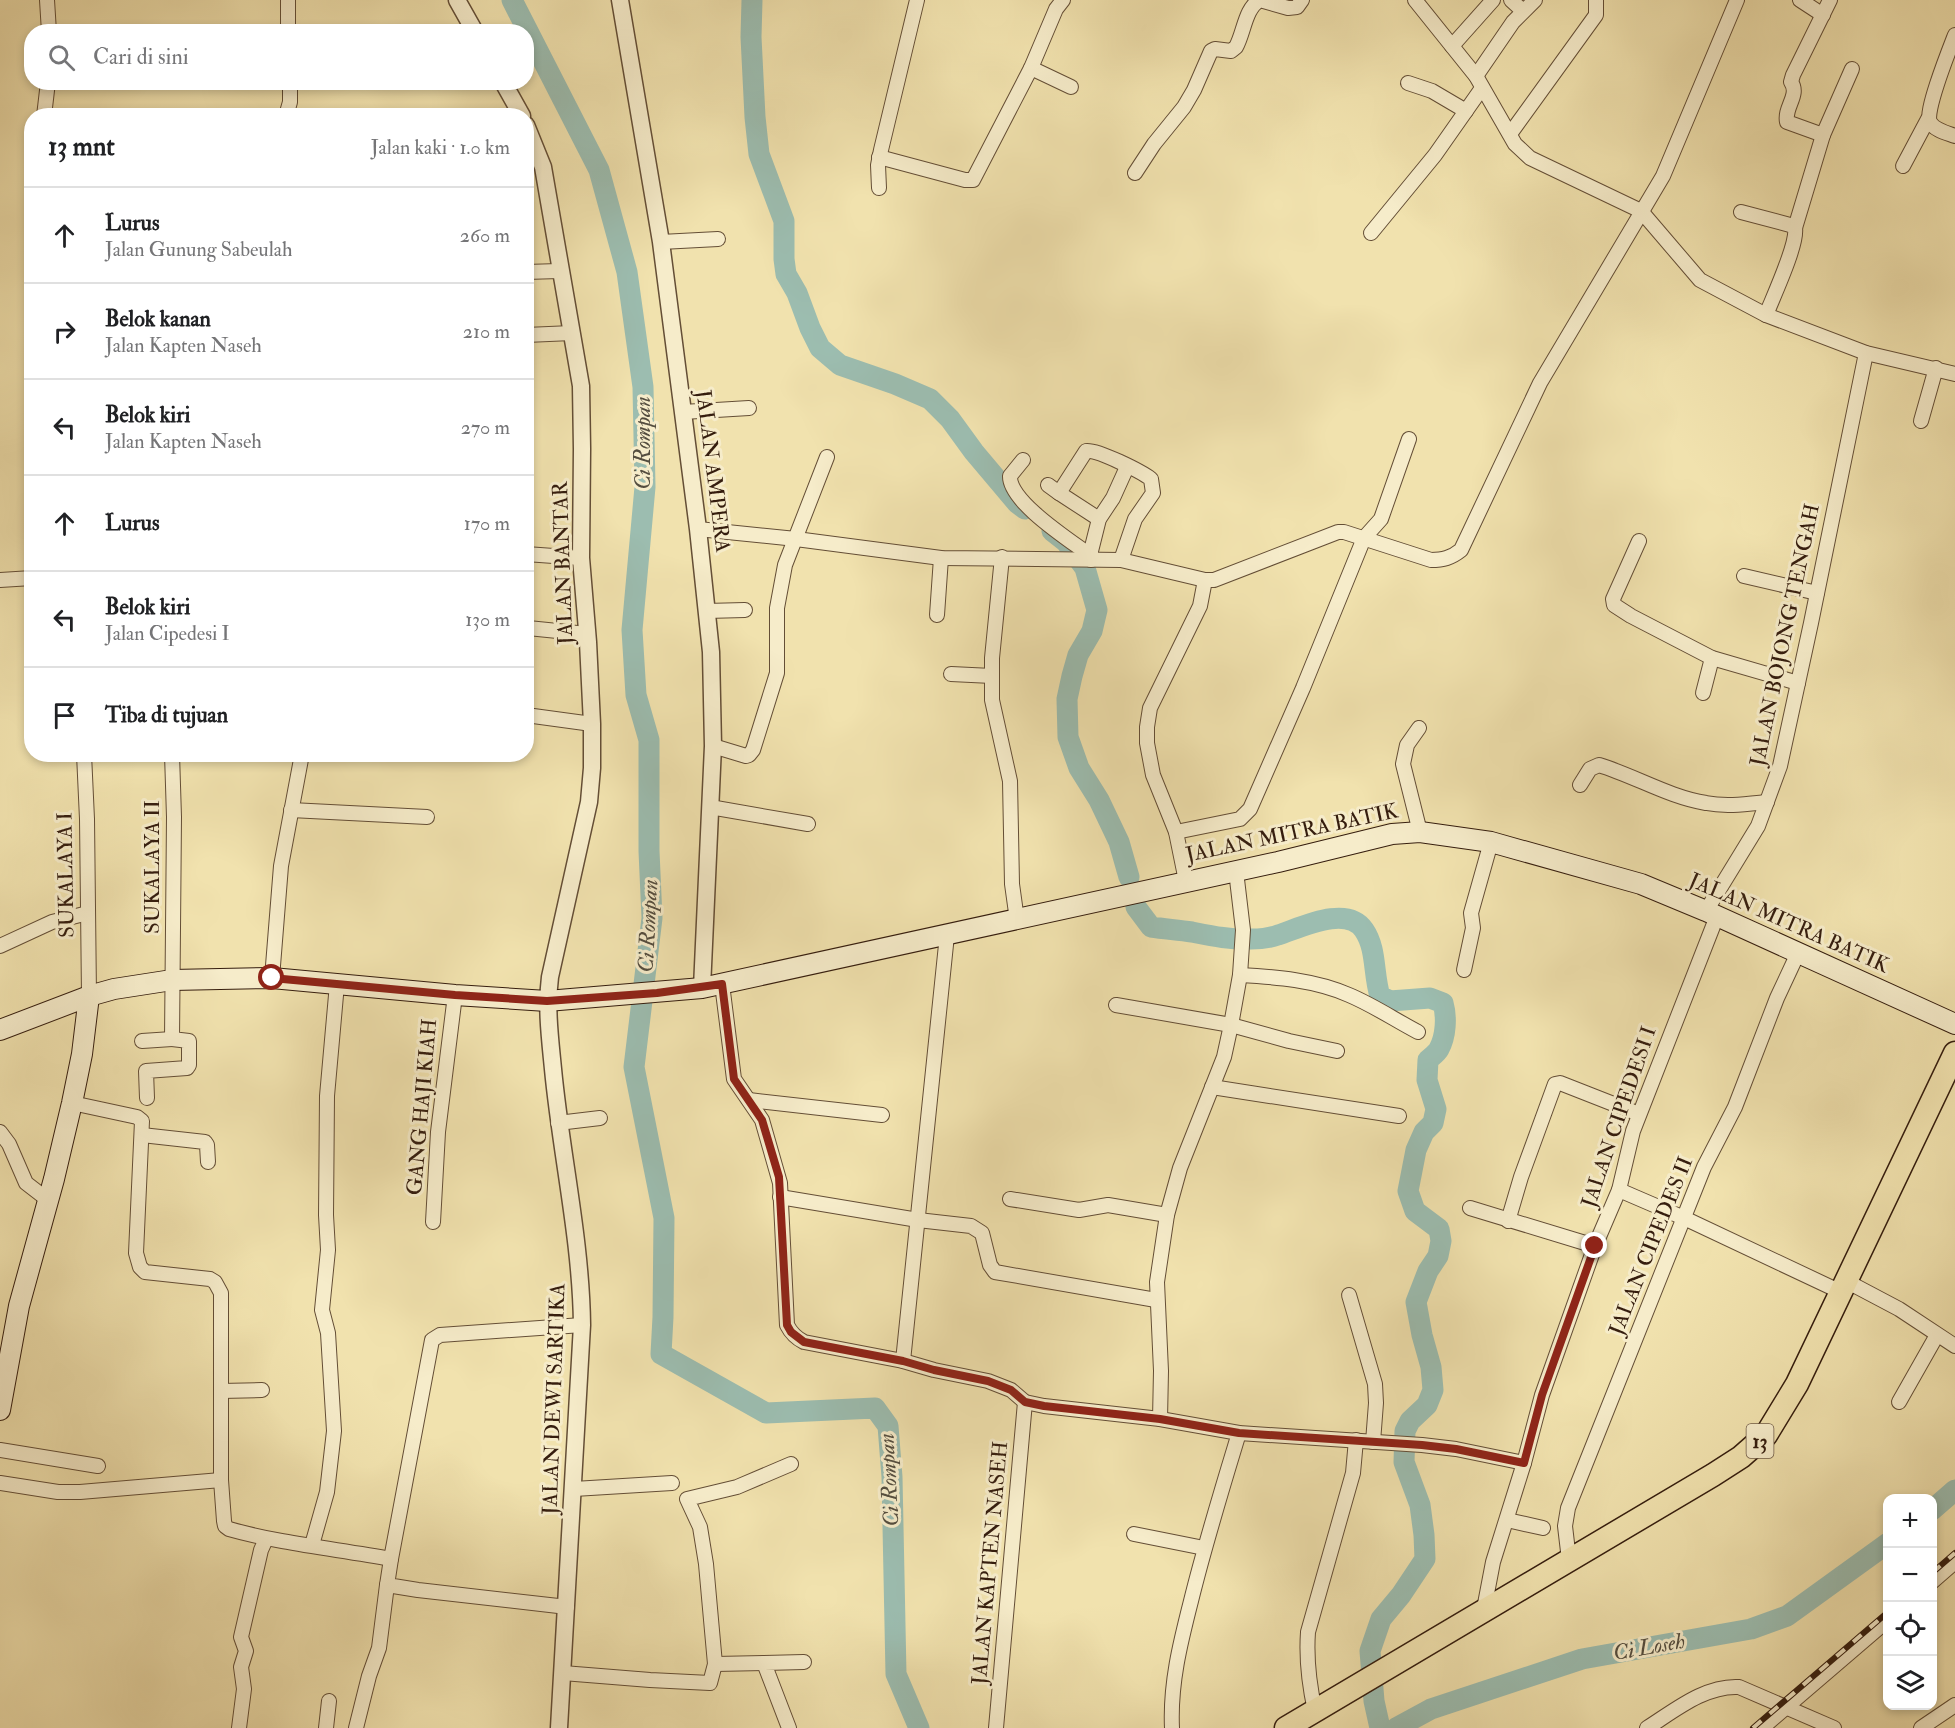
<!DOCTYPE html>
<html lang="id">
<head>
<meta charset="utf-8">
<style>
	:root { --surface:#fff; --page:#f6f6f6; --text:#202124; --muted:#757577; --line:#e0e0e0 }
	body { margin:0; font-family:"IM FELL Double Pica",serif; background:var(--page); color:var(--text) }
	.controls { position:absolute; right:18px; bottom:18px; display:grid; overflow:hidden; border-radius:12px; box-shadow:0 3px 9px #0003 }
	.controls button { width:54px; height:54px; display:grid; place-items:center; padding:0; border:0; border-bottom:2px solid var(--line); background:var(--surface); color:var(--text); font:30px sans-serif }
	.stop { position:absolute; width:18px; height:18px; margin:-14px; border:4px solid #8f2418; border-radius:50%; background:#fff }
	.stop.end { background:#8f2418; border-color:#fff; box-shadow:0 2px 6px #0008 }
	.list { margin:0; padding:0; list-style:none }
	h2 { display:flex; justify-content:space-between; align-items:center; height:78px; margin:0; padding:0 24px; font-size:26px }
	h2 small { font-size:20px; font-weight:400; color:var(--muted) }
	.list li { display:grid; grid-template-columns:39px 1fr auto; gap:18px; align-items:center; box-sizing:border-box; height:96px; padding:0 24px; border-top:2px solid var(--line) }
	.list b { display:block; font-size:22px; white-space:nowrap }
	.list p { margin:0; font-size:20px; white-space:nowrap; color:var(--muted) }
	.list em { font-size:20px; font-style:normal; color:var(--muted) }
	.icon { flex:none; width:33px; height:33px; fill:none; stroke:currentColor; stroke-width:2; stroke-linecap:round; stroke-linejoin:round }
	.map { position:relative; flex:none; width:1955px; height:1728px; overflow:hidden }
	.search { position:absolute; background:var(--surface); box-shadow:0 3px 9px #0003; left:24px; top:24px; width:510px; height:66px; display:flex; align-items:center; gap:15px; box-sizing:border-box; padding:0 21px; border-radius:24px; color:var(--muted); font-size:22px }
	.panel { position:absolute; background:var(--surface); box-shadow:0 3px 9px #0003; left:24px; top:108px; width:510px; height:654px; border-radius:24px }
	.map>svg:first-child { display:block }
</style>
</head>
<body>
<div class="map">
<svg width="1955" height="1728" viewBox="0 0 1955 1728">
	<rect width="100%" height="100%" fill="#f1e2ae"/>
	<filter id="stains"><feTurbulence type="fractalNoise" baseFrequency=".00333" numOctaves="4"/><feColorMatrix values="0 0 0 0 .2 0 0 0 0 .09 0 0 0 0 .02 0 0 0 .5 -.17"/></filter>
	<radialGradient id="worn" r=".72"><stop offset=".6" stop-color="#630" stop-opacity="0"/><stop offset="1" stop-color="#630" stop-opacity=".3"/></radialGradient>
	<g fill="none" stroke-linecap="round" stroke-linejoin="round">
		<g stroke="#9cbdb0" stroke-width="21">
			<polyline points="512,0 599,170 627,272 643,387 645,487 632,630 636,695 649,740 649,851 652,918 634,1067 664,1218 663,1317 661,1354 766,1413 875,1408 888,1426 892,1477 896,1674 919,1728"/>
			<polyline points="752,0 751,37 755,117 759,154 784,221 784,259 786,274 797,293 810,328 820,348 840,365 895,384 930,399 950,419 974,452 1017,503 1025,509"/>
			<polyline points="1052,531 1066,542 1085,568 1097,610 1092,631 1078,655 1072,676 1067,699 1068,737 1079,768 1099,800 1119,842 1129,877"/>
			<path d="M1136,907L1151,927C1165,929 1178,930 1192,932C1212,936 1231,940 1251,939C1260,939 1270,938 1278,935C1300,928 1347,904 1364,930C1377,949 1373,974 1380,996L1390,1001L1430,998L1443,1003C1447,1017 1446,1036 1439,1049C1437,1053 1431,1057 1428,1060L1427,1080L1436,1109L1433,1123L1424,1132L1416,1150L1408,1191L1415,1211L1439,1229L1441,1241L1438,1256L1428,1271L1416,1302L1422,1335L1431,1367L1433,1390L1427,1405L1410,1421L1405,1431L1404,1462L1420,1505L1424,1535L1425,1559L1401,1595L1381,1619L1370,1651L1374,1701L1380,1728"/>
			<polyline points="1932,1510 1955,1490"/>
			<polyline points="1396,1728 1431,1709 1582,1659 1751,1629 1787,1616 1888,1543"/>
		</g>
		<defs>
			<g id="minor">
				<polyline points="47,0 49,32"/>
				<polyline points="288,0 288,32"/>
				<polyline points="1415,0 1476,76 1515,144 1530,158 1641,211 1700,280 1766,315 1866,353 1955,374"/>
				<polyline points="1511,0 1523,11"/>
				<polyline points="1800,0 1823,15"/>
				<path d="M1955,35C1950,48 1924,113 1930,122C1934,130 1947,133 1955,136"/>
				<polyline points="1452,46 1493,0"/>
				<polyline points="1031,68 1071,87"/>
				<polyline points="1476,76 1513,22 1535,0"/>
				<polyline points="1408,83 1432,91 1466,111"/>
				<polyline points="44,116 48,82"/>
				<polyline points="286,116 290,102 290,82"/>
				<polyline points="1510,134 1596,15 1596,0"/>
				<path d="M1823,135L1787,122C1784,107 1800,95 1791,82L1793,75L1830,0"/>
				<polyline points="879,157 965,180 973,180 1031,68 1056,9 1063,0"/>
				<polyline points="1903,166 1928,119"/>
				<path d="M1135,173L1154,144L1184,107L1194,90L1211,51L1215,49L1231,51L1236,47C1244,33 1245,8 1260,0L1288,8L1297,7L1302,0"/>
				<polyline points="879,188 878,165 881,150 917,0"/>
				<path d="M1741,212L1790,225L1795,228C1798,244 1773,297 1766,315"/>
				<polyline points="1795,228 1823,135 1852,69"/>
				<polyline points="1371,233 1435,155 1482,88"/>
				<polyline points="661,242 718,239"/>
				<polyline points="526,272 559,271"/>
				<polyline points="526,335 572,333"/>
				<polyline points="683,412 749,408"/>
				<polyline points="1921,421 1936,368"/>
				<path d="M1023,460L1010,476C1009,502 1071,541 1091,556"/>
				<path d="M1048,485L1059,493L1086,451C1097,449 1142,472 1151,479L1153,493L1135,519L1121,560"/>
				<polyline points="1059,493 1099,519"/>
				<path d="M698,529L796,539L941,558L1121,560L1205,580H1214L1338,532H1344L1431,560C1443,560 1451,558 1461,550L1540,383L1663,176L1737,0"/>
				<polyline points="1639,541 1613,599 1614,605 1631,616 1712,658 1798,683"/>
				<polyline points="526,554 581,558"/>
				<polyline points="1002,557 992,658 992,700 1010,781 1012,884 1017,920"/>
				<polyline points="1091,560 1091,551 1099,519 1113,498 1127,467"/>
				<polyline points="1744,576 1817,593"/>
				<polyline points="0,580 32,578"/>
				<polyline points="706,611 745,610"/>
				<polyline points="937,615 941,558"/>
				<polyline points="528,628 587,634"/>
				<polyline points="951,674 992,676"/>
				<polyline points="1703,693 1712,658"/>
				<polyline points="526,715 592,724"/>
				<polyline points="1419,728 1407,745 1403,764 1420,832"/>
				<polyline points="713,746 746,756 749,755 753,750 777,673 777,608 785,565 827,457"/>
				<polyline points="84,754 87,819 89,996"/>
				<path d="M1580,785L1590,769L1599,765C1635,776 1669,797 1706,803C1726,807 1747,804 1767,802"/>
				<polyline points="710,807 808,824"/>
				<polyline points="291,810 427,817"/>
				<polyline points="1176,832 1240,819 1250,809 1303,688 1364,538 1381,519 1409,439"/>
				<polyline points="1186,881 1176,832 1153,775 1147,743 1147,727 1150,708 1200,606 1205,580"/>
				<polyline points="1706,911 1758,826 1780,766 1811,623 1866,353"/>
				<polyline points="0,946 52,922 88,913"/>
				<polyline points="1464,970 1473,928 1471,913 1491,842"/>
				<path d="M1240,975C1276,977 1315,980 1349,995C1373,1005 1395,1020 1418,1032"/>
				<polyline points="272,978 281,866 302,754"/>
				<path d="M722,984L734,1079L762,1120L780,1183L787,1325C791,1333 796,1338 804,1342L903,1361L934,1370L988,1381L1011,1390L1025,1402L1044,1406L1160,1419L1239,1433L1422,1445L1456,1449L1524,1463"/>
				<polyline points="1116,1005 1231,1025 1289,1041 1337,1051"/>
				<polyline points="142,1041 172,1039"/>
				<polyline points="1212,1087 1399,1116"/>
				<polyline points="147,1098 146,1071 187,1068 189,1065 189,1041 172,1039 174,817 172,754"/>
				<polyline points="749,1100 882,1115"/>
				<path d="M72,1103L137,1117L142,1121L136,1253L140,1267L145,1272L210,1279L215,1282L221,1293V1480L224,1521L225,1526L229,1529C282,1544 337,1549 391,1559L432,1340L440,1335L582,1325"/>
				<polyline points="558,1123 600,1118"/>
				<polyline points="0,1132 9,1144 26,1183 48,1200"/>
				<polyline points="142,1135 205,1142 207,1145 208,1162"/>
				<polyline points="1619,1190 1684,1218 1841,1292"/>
				<polyline points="780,1197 918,1220 971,1226 982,1233 990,1265 995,1272 1156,1300"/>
				<polyline points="1010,1199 1079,1210 1108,1205 1167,1215"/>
				<polyline points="1470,1208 1595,1246"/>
				<polyline points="1508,1221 1521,1177 1555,1084 1560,1083 1639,1114"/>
				<polyline points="433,1222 438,1132 455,995"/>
				<polyline points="1846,1281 1899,1309 1955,1346"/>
				<polyline points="1349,1295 1375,1384 1376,1403 1373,1442"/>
				<polyline points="903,1361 947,935"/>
				<polyline points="221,1391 262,1390"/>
				<polyline points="1899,1402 1937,1335"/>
				<polyline points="1160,1419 1161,1371 1157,1282 1167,1215 1180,1168 1224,1057 1231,1025 1240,975 1243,930 1236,871"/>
				<polyline points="0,1450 98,1466"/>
				<polyline points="0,1483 58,1492 80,1492 221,1480"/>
				<polyline points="574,1489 672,1483"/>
				<polyline points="1507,1520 1543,1528"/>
				<polyline points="1134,1534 1204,1548"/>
				<polyline points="312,1545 327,1492 334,1431 328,1333 322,1310 328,1250 326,1215 327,1096 337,984"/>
				<polyline points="391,1559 387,1585 418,1590 567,1607"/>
				<polyline points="1569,1560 1565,1526 1568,1508 1704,1167 1735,1107 1777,998 1798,953"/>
				<polyline points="1932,1582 1955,1562"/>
				<polyline points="1484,1609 1493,1562 1524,1463 1542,1395 1595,1246 1619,1190 1633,1131 1717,916"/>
				<polyline points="715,1664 764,1663"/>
				<polyline points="563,1673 650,1680 710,1683 715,1664 706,1564 700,1527 687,1499 737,1487 791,1464"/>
				<path d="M1315,1711C1309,1684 1306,1660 1308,1632L1353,1473L1356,1440"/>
				<polyline points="239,1728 244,1689 241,1667 246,1651 241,1637 261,1550 266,1539"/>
				<polyline points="326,1728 329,1701"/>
				<polyline points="356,1728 369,1676 379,1648 387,1585"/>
				<polyline points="789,1728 764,1663 804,1662"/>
				<polyline points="996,1728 1025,1402"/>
				<path d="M1172,1728C1170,1684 1180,1644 1191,1601C1205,1544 1222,1489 1239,1433"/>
				<path d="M1647,1728C1674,1711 1705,1685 1739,1687L1834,1728"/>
				<polyline points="1762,1728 1888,1620"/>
				<polyline points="1921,1728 1955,1705"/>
			</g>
			<g id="tertiary">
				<polyline points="457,0 475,32"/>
				<polyline points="620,0 661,242 698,529 711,652 713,746 702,988"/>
				<polyline points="503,82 522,116"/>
				<path d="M526,125L543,167L581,386L582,449L581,558L588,642L592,724V768L589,802L550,977C546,1008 550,1038 553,1069C561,1154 581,1239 582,1325L559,1728"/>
			</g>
			<g id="secondary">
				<polyline points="0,1030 89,996 114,989 172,980 272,978 455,995 547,1001 702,988 1278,862 1392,834 1420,832 1491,842 1641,884 1706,911 1955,1024"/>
				<polyline points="0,1410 19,1306 54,1179 72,1103 82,1054 89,996"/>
			</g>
			<polyline id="trunk" points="1286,1728 1713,1475 1741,1457 1766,1435 1797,1384 1955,1053"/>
		</defs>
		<use href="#minor" stroke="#644e36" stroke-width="16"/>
		<use href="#tertiary" stroke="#644e36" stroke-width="19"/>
		<use href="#secondary" stroke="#351d0e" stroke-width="22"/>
		<use href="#trunk" stroke="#351d0e" stroke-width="25"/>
		<use href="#minor" stroke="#f6ecca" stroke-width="14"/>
		<use href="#tertiary" stroke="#f6ecca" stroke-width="16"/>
		<use href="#secondary" stroke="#f6ecca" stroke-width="20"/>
		<use href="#trunk" stroke="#f1e2ae" stroke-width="22"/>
		<defs>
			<g id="rail">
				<polyline points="1932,1573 1955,1553"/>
				<polyline points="1753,1728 1888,1612"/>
			</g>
		</defs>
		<use href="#rail" stroke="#351d0e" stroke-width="6"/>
		<use href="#rail" stroke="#f6ecca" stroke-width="4" stroke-dasharray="11" stroke-linecap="butt"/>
	</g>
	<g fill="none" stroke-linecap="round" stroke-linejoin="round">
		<polyline stroke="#8f2418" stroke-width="8" points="272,978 455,995 547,1001 657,993 722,984 734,1079 762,1120 779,1177 787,1325 791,1332 804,1342 903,1361 934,1370 988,1381 1011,1390 1025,1402 1044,1406 1160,1419 1239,1433 1422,1445 1456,1449 1524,1463 1542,1395 1595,1246"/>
	</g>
	<g text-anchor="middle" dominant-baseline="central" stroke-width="6" stroke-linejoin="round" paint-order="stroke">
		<rect fill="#f6ecca" stroke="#6f5b46" stroke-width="1.5" x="1746.5" y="1424" width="27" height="34" rx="4.5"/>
		<g font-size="20" font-weight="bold" fill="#351d0e">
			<text x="1760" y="1441">13</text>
		</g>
		<g font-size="21" fill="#351d0e" stroke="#f6ecca">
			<text transform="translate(713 471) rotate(83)">JALAN AMPERA</text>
			<text transform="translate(563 563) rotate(-92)">JALAN BANTAR</text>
			<text transform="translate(1785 635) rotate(-78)">JALAN BOJONG TENGAH</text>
			<text transform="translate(1292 833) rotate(-12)">JALAN MITRA BATIK</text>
			<text transform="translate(152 867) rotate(-90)">SUKALAYA II</text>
			<text transform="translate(66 875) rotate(-91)">SUKALAYA I</text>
			<text transform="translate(1789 923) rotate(24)">JALAN MITRA BATIK</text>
			<text transform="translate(422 1107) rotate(-85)">GANG HAJI KIAH</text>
			<text transform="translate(1619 1117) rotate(-71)">JALAN CIPEDESI I</text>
			<text transform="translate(1651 1246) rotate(-68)">JALAN CIPEDES II</text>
			<text transform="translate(554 1399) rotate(-88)">JALAN DEWI SARTIKA</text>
			<text transform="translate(990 1563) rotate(-85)">JALAN KAPTEN NASEH</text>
		</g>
		<g font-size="22" font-style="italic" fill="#544d3f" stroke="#f6ecca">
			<text transform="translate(643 443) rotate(-90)">Ci Rompan</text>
			<text transform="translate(648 926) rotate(-87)">Ci Rompan</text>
			<text transform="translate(889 1480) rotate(-93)">Ci Rompan</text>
			<text transform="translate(1649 1647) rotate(-10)">Ci Loseh</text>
		</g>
	</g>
	<rect width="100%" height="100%" filter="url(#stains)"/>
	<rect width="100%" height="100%" fill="url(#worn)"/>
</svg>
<div class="controls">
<button>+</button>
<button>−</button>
<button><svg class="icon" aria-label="locate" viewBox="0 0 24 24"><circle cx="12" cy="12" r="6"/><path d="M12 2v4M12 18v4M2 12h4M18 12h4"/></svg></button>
<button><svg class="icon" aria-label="layers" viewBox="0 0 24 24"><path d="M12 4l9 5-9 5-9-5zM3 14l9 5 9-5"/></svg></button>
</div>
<div class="stop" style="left:272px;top:978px"></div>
<div class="stop end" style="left:1595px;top:1246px"></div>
<div class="search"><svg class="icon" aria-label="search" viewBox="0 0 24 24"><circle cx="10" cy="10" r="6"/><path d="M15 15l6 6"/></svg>Cari di sini</div>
<section class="panel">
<h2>13 mnt<small>Jalan kaki · 1.0 km</small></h2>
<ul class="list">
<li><svg class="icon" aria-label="ahead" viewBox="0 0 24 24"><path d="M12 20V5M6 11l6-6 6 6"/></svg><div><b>Lurus</b><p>Jalan Gunung Sabeulah</p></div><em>260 m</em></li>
<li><svg class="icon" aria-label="right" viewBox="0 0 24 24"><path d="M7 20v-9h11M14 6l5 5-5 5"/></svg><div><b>Belok kanan</b><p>Jalan Kapten Naseh</p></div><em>210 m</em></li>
<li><svg class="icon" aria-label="left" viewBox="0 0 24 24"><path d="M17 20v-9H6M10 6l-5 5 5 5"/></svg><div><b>Belok kiri</b><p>Jalan Kapten Naseh</p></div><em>270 m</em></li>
<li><svg class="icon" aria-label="ahead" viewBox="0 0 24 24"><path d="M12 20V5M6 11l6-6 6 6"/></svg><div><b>Lurus</b></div><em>170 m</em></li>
<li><svg class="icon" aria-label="left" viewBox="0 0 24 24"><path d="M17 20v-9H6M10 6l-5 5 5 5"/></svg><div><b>Belok kiri</b><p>Jalan Cipedesi I</p></div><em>130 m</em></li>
<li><svg class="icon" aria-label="arrive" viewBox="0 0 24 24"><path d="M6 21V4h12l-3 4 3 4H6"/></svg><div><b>Tiba di tujuan</b></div></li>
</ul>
</section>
</div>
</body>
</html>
